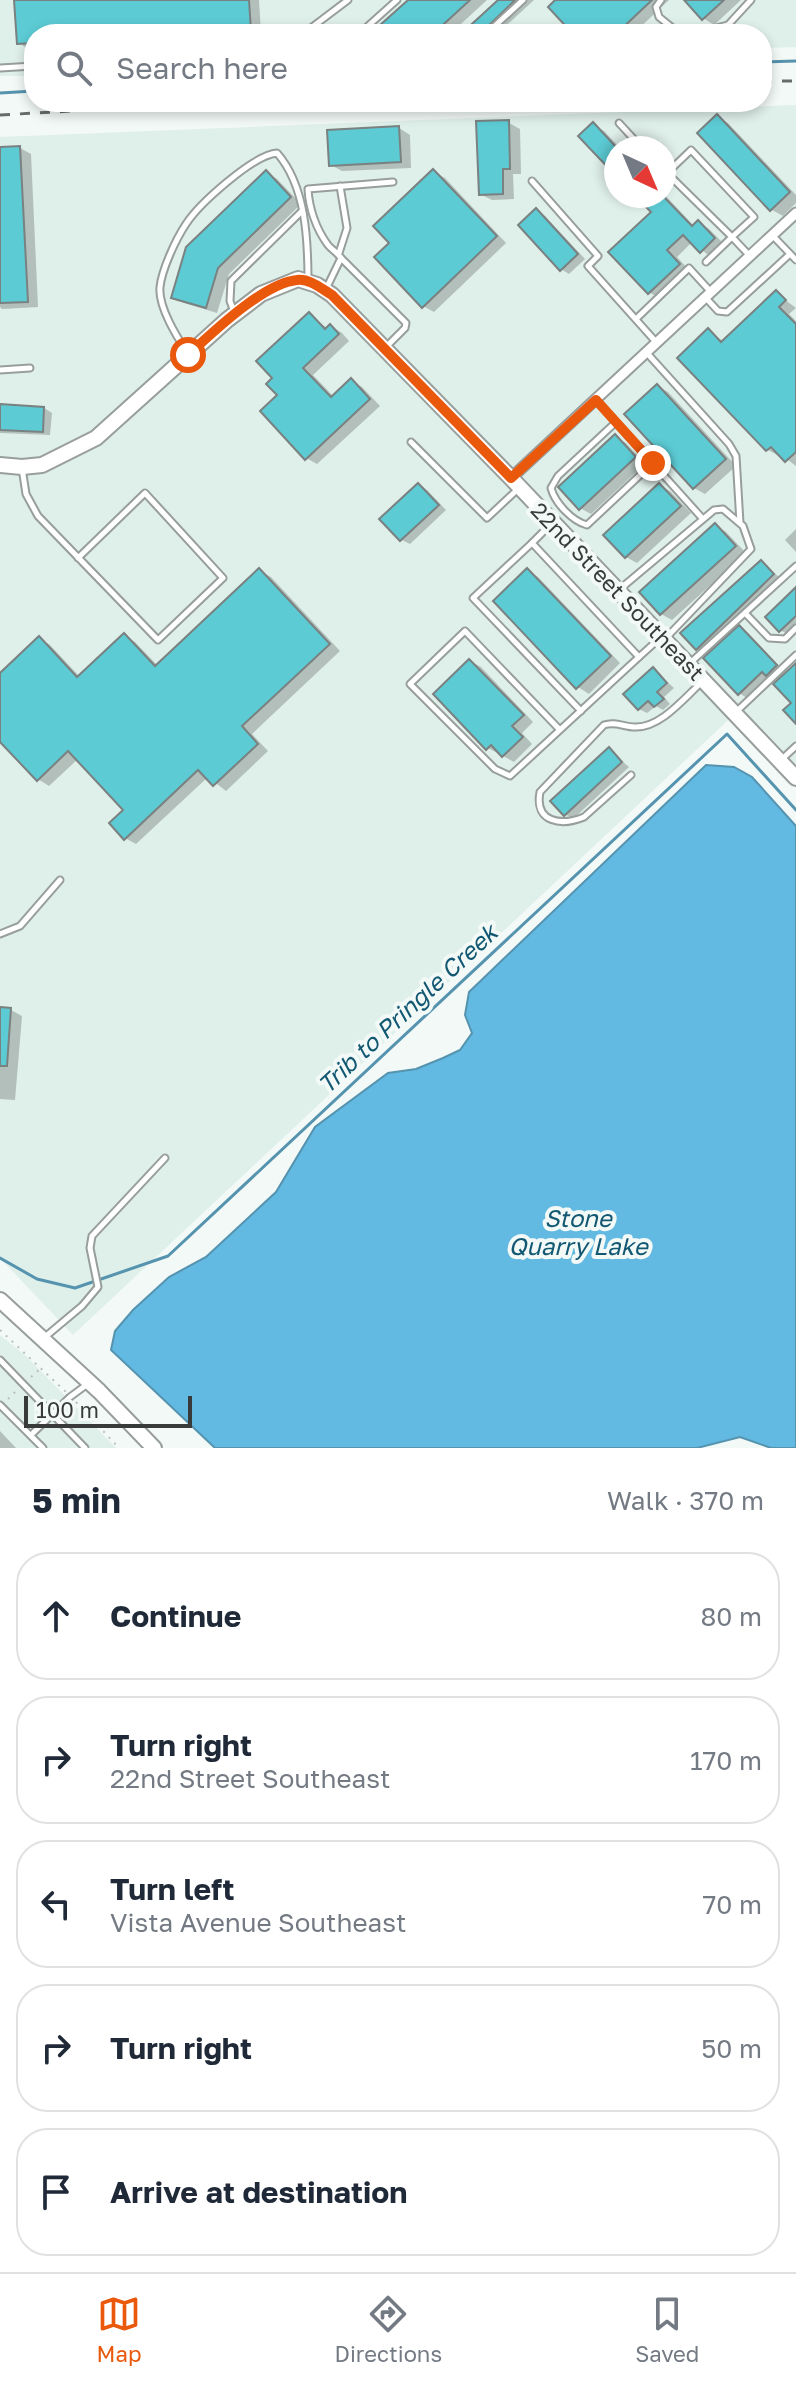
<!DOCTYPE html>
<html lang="en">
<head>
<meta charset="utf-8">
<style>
	:root { --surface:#fff; --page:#f2f2f3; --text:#1f2937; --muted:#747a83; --line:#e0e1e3; --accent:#ea580c }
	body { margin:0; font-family:"Golos Text",sans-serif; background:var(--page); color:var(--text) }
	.compass { position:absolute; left:604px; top:136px; width:72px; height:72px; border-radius:50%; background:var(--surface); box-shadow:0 4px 12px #0003; rotate:136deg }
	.scale { position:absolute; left:24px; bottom:20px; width:168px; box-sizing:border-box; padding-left:8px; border:4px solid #383b3a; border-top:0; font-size:22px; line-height:28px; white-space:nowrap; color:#383b3a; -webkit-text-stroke:6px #f2f9f7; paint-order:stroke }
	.stop { position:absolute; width:24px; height:24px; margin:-18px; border:6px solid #ea580c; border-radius:50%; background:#fff }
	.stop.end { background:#ea580c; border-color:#fff; box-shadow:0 2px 8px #0008 }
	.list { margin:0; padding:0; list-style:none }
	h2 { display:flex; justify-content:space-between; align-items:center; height:104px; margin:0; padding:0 32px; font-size:34px }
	h2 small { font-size:26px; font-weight:400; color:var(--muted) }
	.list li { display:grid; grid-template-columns:52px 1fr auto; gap:24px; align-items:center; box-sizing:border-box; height:128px; margin:0 16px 16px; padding:0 16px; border:2px solid var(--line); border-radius:32px }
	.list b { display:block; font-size:30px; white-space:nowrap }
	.list p { margin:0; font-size:26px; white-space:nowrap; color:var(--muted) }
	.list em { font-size:26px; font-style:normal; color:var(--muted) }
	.icon { flex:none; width:44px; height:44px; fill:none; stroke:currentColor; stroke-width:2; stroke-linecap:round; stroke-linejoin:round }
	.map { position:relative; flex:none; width:796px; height:1448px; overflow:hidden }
	.search { position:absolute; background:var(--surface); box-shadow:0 4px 12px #0003; left:24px; right:24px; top:24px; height:88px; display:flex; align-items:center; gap:20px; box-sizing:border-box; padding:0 28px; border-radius:32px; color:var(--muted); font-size:30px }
	.sheet { height:824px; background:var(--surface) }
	nav { display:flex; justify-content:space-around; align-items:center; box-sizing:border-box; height:112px; border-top:2px solid var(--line); background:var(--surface); font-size:22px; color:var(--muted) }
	nav a { display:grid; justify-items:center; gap:4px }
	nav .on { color:var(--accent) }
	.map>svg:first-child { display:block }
</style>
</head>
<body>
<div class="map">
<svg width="796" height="1448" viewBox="0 0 796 1448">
	<rect width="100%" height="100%" fill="#f2f9f7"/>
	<g fill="#dfefea" fill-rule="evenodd">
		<polygon points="0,0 796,0 796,47 762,48 762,34 34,34 34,76 0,76"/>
		<path d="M796,105V766L740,709L73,1335L0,1258V137ZM616,148H664V196H616Z"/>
		<polygon points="0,1335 26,1356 116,1448 0,1448"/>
	</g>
	<polygon fill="#62b9e1" stroke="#5593af" stroke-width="2" points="706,765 734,767 752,777 796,826 796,1448 771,1448 740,1437 697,1448 215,1448 111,1350 115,1331 133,1310 169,1277 206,1257 276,1192 315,1127 388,1073 416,1069 443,1058 460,1050 472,1033 465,1015 469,992"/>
	<g fill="#0003">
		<polygon points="16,0 259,0 261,34 34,34 34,49 30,50 19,43"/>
		<polygon points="411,0 487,0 450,34 373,34"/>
		<polygon points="501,0 534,0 497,34 463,34"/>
		<polygon points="558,0 669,0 633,34 576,34"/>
		<polygon points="686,0 741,0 714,25 703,18"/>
		<polygon points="717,117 728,123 796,195 796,203 783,216 772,210 700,133"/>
		<polygon points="509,123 520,129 521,174 513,174 514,199 492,200 480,194"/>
		<polygon points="593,125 604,131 620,148 616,148 616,173"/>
		<polygon points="399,128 410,135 411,168 342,171 331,165"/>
		<polygon points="20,148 31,154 38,307 2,309 0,307 0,149"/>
		<polygon points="434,172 445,178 506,243 434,312 423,306 392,243"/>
		<polygon points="266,173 277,179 301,204 229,274 217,313 184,303 173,297"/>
		<polygon points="664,194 694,226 698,222 709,229 725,245 712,258 692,242 677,257 690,271 660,299 649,292 654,212 638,196"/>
		<polygon points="537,211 545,216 585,259 569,274 561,269"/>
		<polygon points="776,293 796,308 789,314 796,321 796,466 780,454 779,456 768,450 680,358 708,331 724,342"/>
		<polygon points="309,314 328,329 331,326 342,333 349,341 313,375 334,397 351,381 362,387 380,406 317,464 306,458 280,396"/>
		<polygon points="657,386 668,392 736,466 705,494 694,488"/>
		<polygon points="0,406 44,408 52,413 50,435 0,433"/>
		<polygon points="615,437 626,443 645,464 591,514 580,508"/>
		<polygon points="419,485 427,490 446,510 410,544 402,540 382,519"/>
		<polygon points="659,485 670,491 691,513 637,563 626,557"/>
		<polygon points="715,525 726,532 746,553 672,620 661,614"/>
		<polygon points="796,529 796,552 785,540"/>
		<polygon points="762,562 781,579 705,653 697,649"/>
		<polygon points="260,571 271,577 340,651 252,734 268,751 226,791 208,777 136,844 125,838 126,810 78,759 49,786 38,779 0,739 0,676 39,638 50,645 80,677 124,636 135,642 158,666"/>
		<polygon points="527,571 538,577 620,663 589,694 578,687"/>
		<polygon points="796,590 796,632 791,636 780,630"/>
		<polygon points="739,628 748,633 784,671 775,679 770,676 747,698 739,693"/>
		<polygon points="470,661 481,667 533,722 522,733 532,744 514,762 488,748"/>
		<polygon points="653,669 674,688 664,697 670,704 663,710 656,706 647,713 639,709"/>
		<polygon points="609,750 629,767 573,819 565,814"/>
		<polygon points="0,1009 11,1010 22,1016 15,1100 0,1099"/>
		<polygon points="0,1431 16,1448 0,1448"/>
	</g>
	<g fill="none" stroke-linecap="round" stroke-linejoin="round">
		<g stroke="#5593af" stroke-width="3">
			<polyline points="762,62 796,61"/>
			<polyline points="0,93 34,91"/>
			<polyline points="0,1258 37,1279 75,1288 168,1256 727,734 796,810"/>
		</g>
	</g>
	<g fill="#5ccbd4" stroke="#7a8181" stroke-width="2">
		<polygon points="14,0 249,0 251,31 200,34 34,34 34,43 17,44"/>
		<polygon points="408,0 470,0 433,34 370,34"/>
		<polygon points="498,0 515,0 480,34 461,34"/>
		<polygon points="555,0 652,0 616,34 573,34 548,7"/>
		<polygon points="684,0 724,0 702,20"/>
		<polygon points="717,114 790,192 770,211 697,133"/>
		<polygon points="509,120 510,169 503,169 503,194 479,195 476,121"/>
		<polygon points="593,122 616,147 616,176 578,136"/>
		<polygon points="399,126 401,162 329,166 327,130"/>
		<polygon points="20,146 28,302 0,303 0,147"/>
		<polygon points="433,169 497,236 422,308 374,257 389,243 373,226"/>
		<polygon points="266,170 291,197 218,268 206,308 171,298 186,247"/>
		<polygon points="635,196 663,196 692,226 698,220 715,238 700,253 683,235 667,250 680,264 648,294 608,252 651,212"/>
		<polygon points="536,208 578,254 560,271 518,225"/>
		<polygon points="776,290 786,300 779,307 796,324 796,452 785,462 771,447 766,451 677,358 708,328 721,342"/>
		<polygon points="309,312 325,329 330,324 339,334 303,368 331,397 351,378 370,399 305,460 260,411 277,395 266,384 272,378 256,361"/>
		<polygon points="657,384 726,459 693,489 624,414"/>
		<polygon points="0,404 44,407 43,432 0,430"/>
		<polygon points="615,434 636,457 579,510 558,487"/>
		<polygon points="418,483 439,505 400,541 379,519"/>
		<polygon points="659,483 681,506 625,558 603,535"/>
		<polygon points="715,523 736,546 660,615 639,592"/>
		<polygon points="761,560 774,574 696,650 680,633"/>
		<polygon points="259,568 330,644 242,726 258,744 213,786 198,770 124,840 109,823 123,810 68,751 37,781 0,742 0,673 39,636 77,677 124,633 155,666"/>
		<polygon points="527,568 611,656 576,689 493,601"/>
		<polygon points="796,587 796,616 779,632 765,617"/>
		<polygon points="739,625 777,665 766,676 762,672 738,695 703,658"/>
		<polygon points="469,659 524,715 512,726 523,737 502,757 491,745 486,750 433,694"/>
		<polygon points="796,663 796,724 783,710 791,703 773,684"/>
		<polygon points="653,667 667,683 657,692 664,699 654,707 648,701 638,710 623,694"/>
		<polygon points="609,747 622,762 564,816 550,801"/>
		<polygon points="0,1007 11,1008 7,1066 0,1066"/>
	</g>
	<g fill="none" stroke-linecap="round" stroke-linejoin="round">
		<defs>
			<g id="lane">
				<polyline points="661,0 656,7 659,17 680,34"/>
				<polyline points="303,34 348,0"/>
				<polyline points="359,34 397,0"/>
				<polyline points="486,34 523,0"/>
				<polyline points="692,34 728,25 751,0"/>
				<polyline points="0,68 34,66"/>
				<polyline points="619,123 642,148"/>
				<polyline points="532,181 598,256 588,266 656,342"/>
				<polyline points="772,235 796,260"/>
				<polyline points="339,253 347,228 340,186"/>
				<path d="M341,258C337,252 332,250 328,245C316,229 309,208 308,189L393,182"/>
				<polyline points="706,262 732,237 667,173 691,150 754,217 732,237 749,255"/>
				<polyline points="327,287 341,258 406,323 405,328 385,348"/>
				<polyline points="705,297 718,311 727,312 790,254"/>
				<polyline points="234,312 230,301 231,281 301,212"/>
				<polyline points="636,319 689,268 710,291"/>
				<polyline points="646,352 729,444 736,456 740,523"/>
				<path d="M188,354C177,337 158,307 160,287C162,269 176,239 186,224C199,204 253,155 277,153C306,186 308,240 308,281"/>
				<polyline points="0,370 30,368"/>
				<polyline points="596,400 702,518"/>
				<path d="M616,422L558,476L551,488C555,503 572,521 587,525L653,463"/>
				<polyline points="411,442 487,518 519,488"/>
				<polyline points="22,468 26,494 38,516 158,640 223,578 145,493 78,558"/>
				<polyline points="552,523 532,543 639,657 660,638"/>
				<polyline points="532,543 473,598 581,711"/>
				<polyline points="620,589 714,510 723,509 743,526 751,549 665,639"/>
				<polyline points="745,613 769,638 785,639 796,628"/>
				<polyline points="689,664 796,566"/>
				<polyline points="736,712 796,655"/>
				<polyline points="560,730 465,631 410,684 495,769 510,776 639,657"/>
				<polyline points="781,760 796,746"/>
				<path d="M631,775L584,817C562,826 534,823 540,792L604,725C615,721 624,727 635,727C661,728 685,697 703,681"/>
				<polyline points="0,934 20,926 60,880"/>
				<polyline points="45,1337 82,1306 98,1287 90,1248 92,1236 165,1158"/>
				<polyline points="0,1360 85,1448"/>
				<polyline points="0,1405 43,1448"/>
				<polyline points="31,1435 70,1397 89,1383"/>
			</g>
			<polyline id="street" points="511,478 796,213"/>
			<g id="secondary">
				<polyline points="0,465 22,467 42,465 96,438 227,320 261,294 298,279 317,285 332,295 511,478 796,778"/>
				<polyline points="0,1300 99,1391 154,1448"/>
			</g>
		</defs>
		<use href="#lane" stroke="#979e9c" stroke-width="9"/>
		<use href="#street" stroke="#979e9c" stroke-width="13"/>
		<use href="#secondary" stroke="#979e9c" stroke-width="18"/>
		<g stroke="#bac0be" stroke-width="2" stroke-dasharray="2 6" stroke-linecap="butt">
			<polyline points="0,1330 66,1392"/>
			<polyline points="31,1377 41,1368"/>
			<polyline points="8,1399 17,1390"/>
			<polyline points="76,1402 119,1448"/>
		</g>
		<use href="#lane" stroke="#fff" stroke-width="5"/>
		<use href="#street" stroke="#fff" stroke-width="9"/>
		<use href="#secondary" stroke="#fff" stroke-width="14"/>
		<g stroke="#676c6a" stroke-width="3" stroke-dasharray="10 10" stroke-linecap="butt">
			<polyline points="762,81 796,81"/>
			<polyline points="0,115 231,102"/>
		</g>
	</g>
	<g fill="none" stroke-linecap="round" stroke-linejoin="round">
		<path stroke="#ea580c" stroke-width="10" d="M188,355C213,332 264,283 297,280C309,278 322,289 332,295L511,478L596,400L653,463"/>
	</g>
	<g text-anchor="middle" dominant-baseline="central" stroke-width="8" stroke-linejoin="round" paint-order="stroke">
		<g font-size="22" fill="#383b3a" stroke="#f2f9f7">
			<text transform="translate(618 591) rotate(46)">22nd Street Southeast</text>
		</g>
		<g font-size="24" font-style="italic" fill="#125873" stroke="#f2f9f7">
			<text transform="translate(407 1008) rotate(-43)">Trib to Pringle Creek</text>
			<text x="578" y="1217">Stone<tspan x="578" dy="28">Quarry Lake</tspan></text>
		</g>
	</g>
</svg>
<svg class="compass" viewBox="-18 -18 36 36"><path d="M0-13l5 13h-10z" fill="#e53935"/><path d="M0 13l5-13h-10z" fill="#747a83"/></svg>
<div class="scale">100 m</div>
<div class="stop" style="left:188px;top:355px"></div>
<div class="stop end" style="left:653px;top:463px"></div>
<div class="search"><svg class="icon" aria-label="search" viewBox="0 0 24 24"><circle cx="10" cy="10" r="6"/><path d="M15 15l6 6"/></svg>Search here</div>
</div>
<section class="sheet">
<h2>5 min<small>Walk · 370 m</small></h2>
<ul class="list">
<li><svg class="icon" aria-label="ahead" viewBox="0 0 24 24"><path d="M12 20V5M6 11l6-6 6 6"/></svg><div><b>Continue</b></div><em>80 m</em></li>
<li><svg class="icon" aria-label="right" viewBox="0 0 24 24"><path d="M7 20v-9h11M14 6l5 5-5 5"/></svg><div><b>Turn right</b><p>22nd Street Southeast</p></div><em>170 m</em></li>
<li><svg class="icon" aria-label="left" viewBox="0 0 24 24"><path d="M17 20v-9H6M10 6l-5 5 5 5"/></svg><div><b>Turn left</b><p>Vista Avenue Southeast</p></div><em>70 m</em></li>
<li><svg class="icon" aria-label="right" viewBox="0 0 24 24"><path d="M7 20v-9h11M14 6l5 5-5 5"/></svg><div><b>Turn right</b></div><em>50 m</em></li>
<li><svg class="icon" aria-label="arrive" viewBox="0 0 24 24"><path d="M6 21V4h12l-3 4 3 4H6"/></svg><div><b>Arrive at destination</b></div></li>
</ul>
</section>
<nav>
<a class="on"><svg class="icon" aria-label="map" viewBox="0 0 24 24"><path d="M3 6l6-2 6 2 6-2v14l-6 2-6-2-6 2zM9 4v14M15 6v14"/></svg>Map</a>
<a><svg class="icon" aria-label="directions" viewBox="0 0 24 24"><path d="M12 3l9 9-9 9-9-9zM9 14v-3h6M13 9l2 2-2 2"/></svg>Directions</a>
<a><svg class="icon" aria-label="saved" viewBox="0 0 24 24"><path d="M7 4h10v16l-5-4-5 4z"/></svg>Saved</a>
</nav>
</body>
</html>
